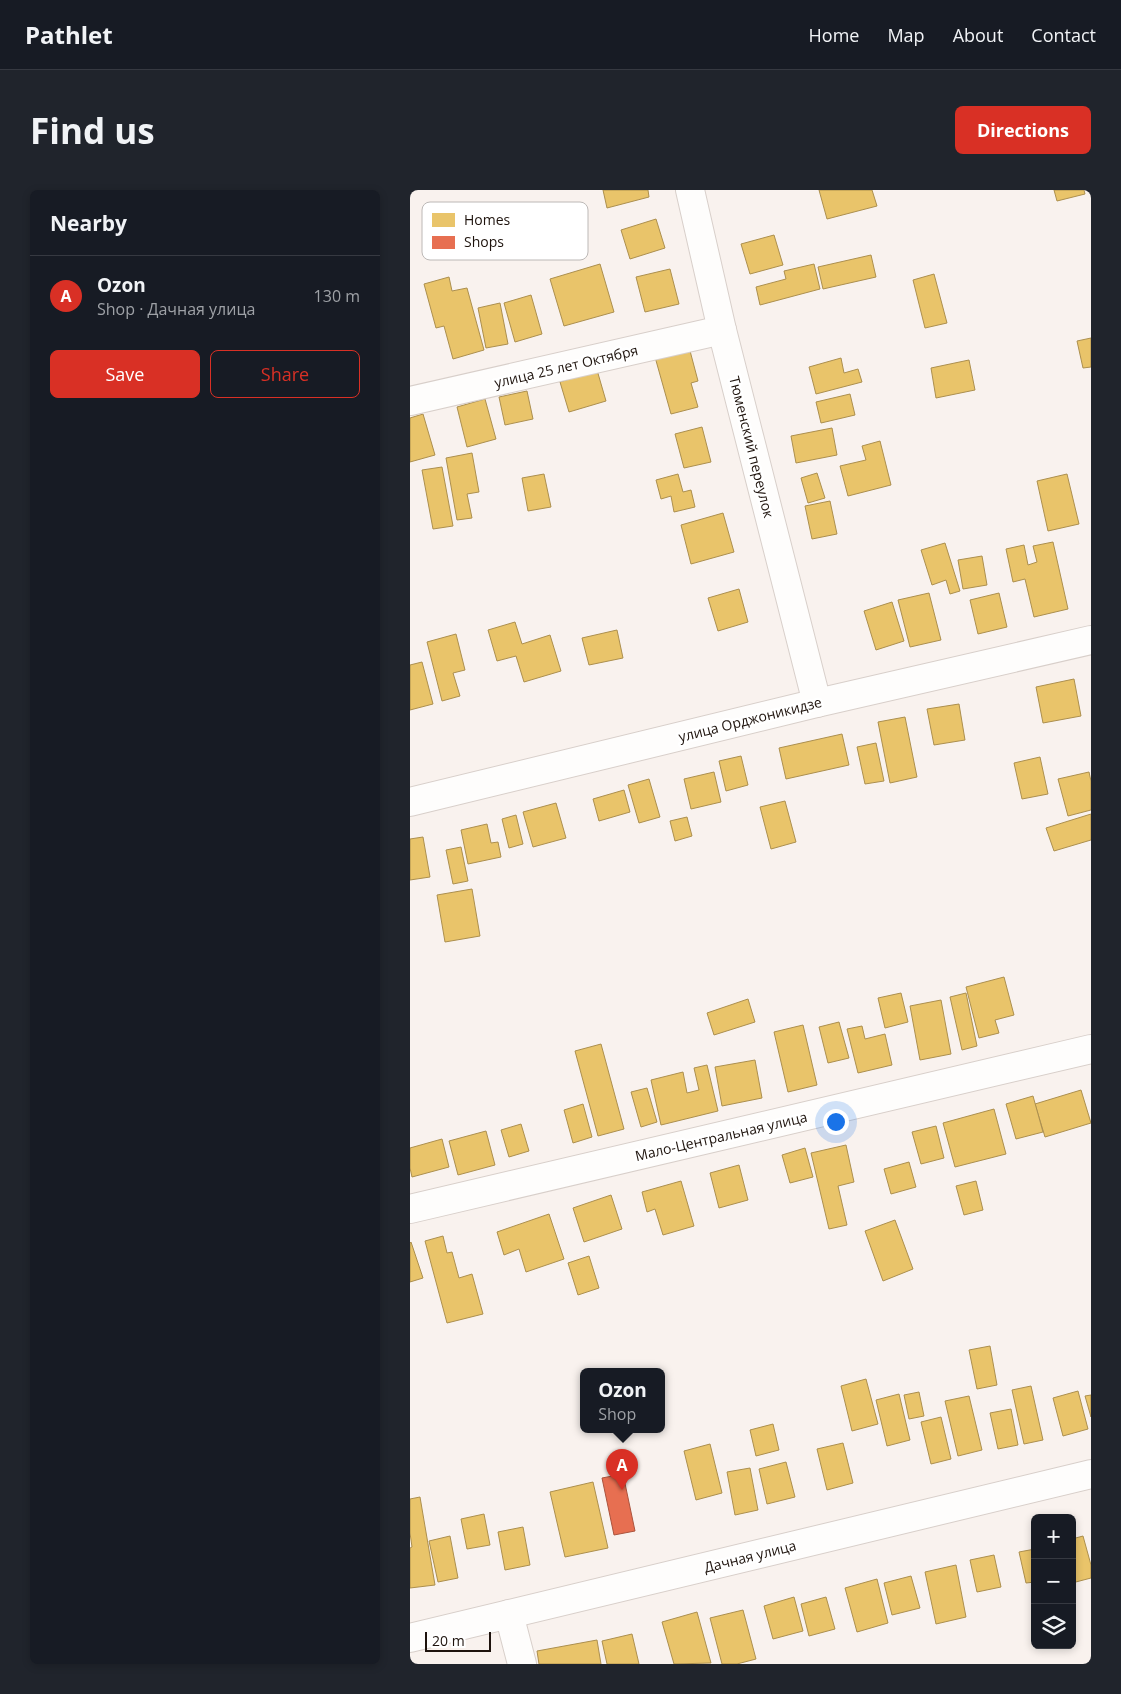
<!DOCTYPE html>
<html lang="en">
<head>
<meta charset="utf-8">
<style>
	:root { --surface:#171b24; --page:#20242c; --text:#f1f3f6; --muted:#9ea1a6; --line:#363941; --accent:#d93025 }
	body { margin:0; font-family:"Open Sans",sans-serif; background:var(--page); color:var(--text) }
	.controls { position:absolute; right:15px; bottom:15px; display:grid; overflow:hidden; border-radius:8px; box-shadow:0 2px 8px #0003 }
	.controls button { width:45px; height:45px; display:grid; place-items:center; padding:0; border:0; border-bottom:1px solid var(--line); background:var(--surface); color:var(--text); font:25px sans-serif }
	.scale { position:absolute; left:15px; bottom:12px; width:66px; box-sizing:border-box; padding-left:5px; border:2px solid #1e130d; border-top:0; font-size:14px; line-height:18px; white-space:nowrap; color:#1e130d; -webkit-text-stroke:4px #fff; paint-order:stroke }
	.you { position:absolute; left:425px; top:931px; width:18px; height:18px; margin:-12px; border:4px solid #fff; border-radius:50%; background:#1a73e8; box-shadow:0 0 0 8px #1a73e833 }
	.badge { display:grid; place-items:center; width:32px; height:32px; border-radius:50%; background:var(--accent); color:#fff; font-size:16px; font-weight:700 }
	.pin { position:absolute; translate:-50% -41px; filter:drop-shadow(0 1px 2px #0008) }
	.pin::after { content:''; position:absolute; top:26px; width:18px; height:15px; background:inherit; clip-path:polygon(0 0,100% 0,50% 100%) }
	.popup { position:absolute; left:170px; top:1178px; width:85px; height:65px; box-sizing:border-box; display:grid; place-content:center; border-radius:8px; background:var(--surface); filter:drop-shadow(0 1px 4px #0005); font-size:16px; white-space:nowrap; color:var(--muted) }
	.popup b { font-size:19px; color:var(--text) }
	.popup::after { content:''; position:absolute; left:50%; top:100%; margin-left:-10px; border:10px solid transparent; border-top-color:var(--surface) }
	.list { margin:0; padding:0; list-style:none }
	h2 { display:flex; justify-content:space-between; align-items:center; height:65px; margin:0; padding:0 20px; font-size:21px }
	h2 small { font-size:16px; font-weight:400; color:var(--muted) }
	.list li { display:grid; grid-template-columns:32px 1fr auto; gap:15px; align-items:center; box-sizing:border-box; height:80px; padding:0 20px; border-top:1px solid var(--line) }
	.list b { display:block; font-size:19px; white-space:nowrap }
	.list p { margin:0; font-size:16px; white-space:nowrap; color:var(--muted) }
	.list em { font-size:16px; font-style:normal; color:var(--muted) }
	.actions { display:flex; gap:10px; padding:15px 20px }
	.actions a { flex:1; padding:11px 0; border:1px solid var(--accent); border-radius:8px; text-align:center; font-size:18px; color:var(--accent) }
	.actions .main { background:var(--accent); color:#fff }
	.icon { flex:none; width:28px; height:28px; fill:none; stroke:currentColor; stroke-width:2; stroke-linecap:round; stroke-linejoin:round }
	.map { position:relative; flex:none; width:681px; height:1474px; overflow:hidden; border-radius:8px }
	header { display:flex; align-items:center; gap:30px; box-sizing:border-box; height:70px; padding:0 25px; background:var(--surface); border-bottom:1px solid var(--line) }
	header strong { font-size:24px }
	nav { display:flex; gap:28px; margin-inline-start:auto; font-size:18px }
	.intro { display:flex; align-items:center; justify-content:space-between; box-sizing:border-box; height:120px; padding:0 30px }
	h1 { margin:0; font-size:35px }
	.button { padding:12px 22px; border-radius:8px; background:var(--accent); color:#fff; font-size:18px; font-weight:700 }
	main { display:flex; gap:30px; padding:0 30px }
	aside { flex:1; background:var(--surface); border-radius:8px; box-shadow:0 2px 8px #0003 }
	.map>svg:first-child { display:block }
</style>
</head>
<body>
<header>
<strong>Pathlet</strong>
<nav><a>Home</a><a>Map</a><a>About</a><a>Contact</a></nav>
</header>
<div class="intro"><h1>Find us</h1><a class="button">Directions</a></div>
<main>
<aside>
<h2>Nearby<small></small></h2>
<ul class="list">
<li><span class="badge">A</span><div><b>Ozon</b><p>Shop · Дачная улица</p></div><em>130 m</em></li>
</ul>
<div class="actions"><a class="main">Save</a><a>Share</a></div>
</aside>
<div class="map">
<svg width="681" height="1474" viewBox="0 0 681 1474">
	<rect width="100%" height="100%" fill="#f9f2ee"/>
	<g fill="#e9c46a" stroke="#ac8f4e">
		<polygon points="193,0 238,0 239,7 197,18"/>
		<polygon points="409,0 462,0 467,16 417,29"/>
		<polygon points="644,0 674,0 675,4 647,11"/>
		<polygon points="246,29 255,58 220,69 211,40"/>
		<polygon points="364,45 373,75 340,84 331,54"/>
		<polygon points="461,65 466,87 413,99 408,77"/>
		<polygon points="190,74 204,122 154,136 140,89"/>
		<polygon points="404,74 410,99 350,115 346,97 376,89 374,81"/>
		<polygon points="260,79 269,114 235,122 226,87"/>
		<polygon points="524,84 537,133 515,138 503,90"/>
		<polygon points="39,87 42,101 57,98 74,160 43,169 34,136 26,138 14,94"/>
		<polygon points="121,105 132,144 105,152 94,113"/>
		<polygon points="90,113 98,154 76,158 68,118"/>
		<polygon points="681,148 681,177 673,178 667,151"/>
		<polygon points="279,157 288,191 281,193 288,217 261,224 245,167"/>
		<polygon points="431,168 434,183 448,179 452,192 406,204 399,177"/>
		<polygon points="559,170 565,200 526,208 521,178"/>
		<polygon points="187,180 196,211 159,222 150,192"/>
		<polygon points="117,201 123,229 95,235 89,207"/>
		<polygon points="440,204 445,225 411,233 406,212"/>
		<polygon points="75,209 86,249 57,257 47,217"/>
		<polygon points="13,224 25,265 0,272 0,228"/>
		<polygon points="292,237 301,272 274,278 265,244"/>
		<polygon points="422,238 427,265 386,273 381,246"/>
		<polygon points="470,251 481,295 438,306 430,276 456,270 452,256"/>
		<polygon points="62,263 69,302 57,304 62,328 47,330 36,268"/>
		<polygon points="32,277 43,336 23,339 12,280"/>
		<polygon points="407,283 415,308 398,313 391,288"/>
		<polygon points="134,284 141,317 118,321 112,288"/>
		<polygon points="268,284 273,302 281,300 285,317 264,322 261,306 251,309 246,290"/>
		<polygon points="657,284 669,334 638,341 627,291"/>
		<polygon points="420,311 427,344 402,349 395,316"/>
		<polygon points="313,323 324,362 281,374 271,335"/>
		<polygon points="643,352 658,419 624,427 615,389 603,392 596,359 614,355 618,375 627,372 623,356"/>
		<polygon points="535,353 550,401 540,404 536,390 522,395 511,360"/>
		<polygon points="572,366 577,395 553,399 548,370"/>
		<polygon points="329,399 338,432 308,441 298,408"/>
		<polygon points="519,403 531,450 500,457 488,410"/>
		<polygon points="589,403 597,437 568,444 560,410"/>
		<polygon points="482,412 494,451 466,460 454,421"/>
		<polygon points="105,432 112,454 140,445 151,481 114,492 106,466 87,471 78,440"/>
		<polygon points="207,440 213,468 179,475 172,448"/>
		<polygon points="46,444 55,480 43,483 50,506 32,511 17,452"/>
		<polygon points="12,472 23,514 0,520 0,475"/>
		<polygon points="664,489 671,526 633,533 626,497"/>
		<polygon points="549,514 555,550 524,555 517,519"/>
		<polygon points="495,527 507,587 480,593 468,532"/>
		<polygon points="432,544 439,575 376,589 369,558"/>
		<polygon points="466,553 474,591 455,594 447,557"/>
		<polygon points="331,566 338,595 316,601 309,571"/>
		<polygon points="630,567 638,604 612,609 604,573"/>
		<polygon points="304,582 311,612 281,619 274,589"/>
		<polygon points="679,582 681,591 681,620 658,626 648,589"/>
		<polygon points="239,589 250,627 229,633 218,595"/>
		<polygon points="214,600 220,622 189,631 183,609"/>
		<polygon points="375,611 386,652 361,659 350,617"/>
		<polygon points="146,613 156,648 123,657 113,622"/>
		<polygon points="681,624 681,650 644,661 636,638"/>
		<polygon points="106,625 113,654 99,658 92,629"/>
		<polygon points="277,627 282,646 265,651 260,631"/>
		<polygon points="77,634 81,653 88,652 91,667 58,674 51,640"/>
		<polygon points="13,647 20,687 0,690 0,649"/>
		<polygon points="51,657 58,691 43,694 36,660"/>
		<polygon points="62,699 70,746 35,752 27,705"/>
		<polygon points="594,787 604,825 585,830 589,843 569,848 556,797"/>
		<polygon points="491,803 498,832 475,838 468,808"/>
		<polygon points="556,803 567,856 552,860 540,807"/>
		<polygon points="338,809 345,832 304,845 297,823"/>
		<polygon points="531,810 541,864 510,870 500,816"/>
		<polygon points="429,832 439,868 418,873 409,837"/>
		<polygon points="393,835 407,895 378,902 364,842"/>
		<polygon points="452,836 455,849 475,844 482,875 448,883 437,839"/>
		<polygon points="191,854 214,939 188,946 165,861"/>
		<polygon points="345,870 352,908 312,916 305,877"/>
		<polygon points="297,875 308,921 251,935 241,890 273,882 277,903 289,900 284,878"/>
		<polygon points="237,898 247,932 231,937 221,902"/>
		<polygon points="671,900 681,933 635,947 625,914"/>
		<polygon points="623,906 633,942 606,949 596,914"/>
		<polygon points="173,914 182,947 163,953 154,920"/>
		<polygon points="584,919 596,964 545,977 533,933"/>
		<polygon points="111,934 119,961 99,967 91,940"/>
		<polygon points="526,936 534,968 511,974 502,942"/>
		<polygon points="76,941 85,975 48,985 39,951"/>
		<polygon points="32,949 39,977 2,987 0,978 0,958"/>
		<polygon points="436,955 444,992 428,996 437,1035 419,1039 401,963"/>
		<polygon points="395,958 403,987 380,993 372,965"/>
		<polygon points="499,972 506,997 481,1004 474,979"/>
		<polygon points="329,975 338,1010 309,1018 300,983"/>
		<polygon points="271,991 284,1036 253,1045 245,1019 237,1022 232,1002"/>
		<polygon points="566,991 573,1020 554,1025 546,996"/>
		<polygon points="201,1005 212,1039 174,1052 163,1018"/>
		<polygon points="139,1024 154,1069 116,1082 109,1059 94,1065 87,1042"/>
		<polygon points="485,1030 503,1079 473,1091 455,1041"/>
		<polygon points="33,1046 37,1063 42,1062 49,1088 62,1084 73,1124 37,1133 15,1051"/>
		<polygon points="1,1052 13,1088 0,1092 0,1053"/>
		<polygon points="179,1066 189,1098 168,1105 158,1073"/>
		<polygon points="580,1156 587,1195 567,1199 559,1160"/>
		<polygon points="456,1189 468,1234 442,1241 431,1196"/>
		<polygon points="621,1196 633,1250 614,1254 602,1200"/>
		<polygon points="668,1201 678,1239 653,1246 643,1208"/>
		<polygon points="509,1202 514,1226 499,1229 494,1205"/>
		<polygon points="489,1204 500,1250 477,1256 466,1210"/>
		<polygon points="681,1205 681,1227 675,1206"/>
		<polygon points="559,1206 572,1260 548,1266 535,1211"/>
		<polygon points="601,1219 608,1255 588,1259 580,1223"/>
		<polygon points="531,1227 541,1269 521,1274 511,1232"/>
		<polygon points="363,1234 369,1260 346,1266 340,1240"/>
		<polygon points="433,1253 443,1293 417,1300 407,1259"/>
		<polygon points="300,1254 312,1303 286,1310 274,1261"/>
		<polygon points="376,1272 385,1307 357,1314 349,1279"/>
		<polygon points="340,1278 348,1320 325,1325 317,1282"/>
		<polygon points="183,1292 198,1358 155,1367 140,1302"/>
		<polygon points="10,1307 25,1395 0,1398 0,1358 2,1357 0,1343 0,1309"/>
		<polygon points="74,1324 80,1355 57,1359 51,1329"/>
		<polygon points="113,1337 120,1375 95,1380 88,1342"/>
		<polygon points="40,1346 48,1388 28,1392 19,1351"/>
		<polygon points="673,1346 681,1375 681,1388 662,1393 662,1349"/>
		<polygon points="625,1359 625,1392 616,1393 609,1362"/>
		<polygon points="584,1365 591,1397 567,1402 560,1370"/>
		<polygon points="546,1375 556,1427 526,1434 515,1382"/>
		<polygon points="501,1386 510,1418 482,1425 474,1393"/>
		<polygon points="467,1389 478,1433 447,1442 435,1398"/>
		<polygon points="384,1407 393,1441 363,1449 354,1416"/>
		<polygon points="416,1407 425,1439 399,1446 391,1414"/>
		<polygon points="333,1420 346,1469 327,1474 312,1474 300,1428"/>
		<polygon points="287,1422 301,1473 264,1474 252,1432"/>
		<polygon points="222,1444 229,1474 197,1474 192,1451"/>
		<polygon points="187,1450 191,1474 129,1474 127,1461"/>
	</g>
	<polygon fill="#e76f51" stroke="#ab533d" points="213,1284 225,1341 204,1345 192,1288"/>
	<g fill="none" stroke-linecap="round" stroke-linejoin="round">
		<defs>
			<g id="minor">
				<polyline points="280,0 312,140 407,513"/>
				<polyline points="0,211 312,140"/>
				<polyline points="0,612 407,513 681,450"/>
				<polyline points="0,1019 681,859"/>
				<polyline points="99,1424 112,1474"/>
				<polyline points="0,1448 681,1284"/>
			</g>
		</defs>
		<use href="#minor" stroke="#d8cfca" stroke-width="30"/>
		<use href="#minor" stroke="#fefdfc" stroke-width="28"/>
	</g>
	<g text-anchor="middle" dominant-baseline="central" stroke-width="5" stroke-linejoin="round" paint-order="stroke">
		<g font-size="14" fill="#1e130d" stroke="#fff">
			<text transform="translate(156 176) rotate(-13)">улица 25 лет Октября</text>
			<text transform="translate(342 257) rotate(76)">Тюменский переулок</text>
			<text transform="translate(340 529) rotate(-14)">улица Орджоникидзе</text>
			<text transform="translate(311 946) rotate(-13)">Мало-Центральная улица</text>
			<text transform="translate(340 1366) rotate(-14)">Дачная улица</text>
		</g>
	</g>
	<rect x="12" y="12" width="166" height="58" rx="8" fill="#fff" stroke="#bcb8b6" stroke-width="1"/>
	<rect x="22" y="23" width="23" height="14" fill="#e9c46a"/>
	<rect x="22" y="46" width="23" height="13" fill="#e76f51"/>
	<g font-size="14" fill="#1e130d">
		<text x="54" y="35">Homes</text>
		<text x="54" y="57">Shops</text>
	</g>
</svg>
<div class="controls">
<button>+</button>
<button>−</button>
<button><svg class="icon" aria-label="layers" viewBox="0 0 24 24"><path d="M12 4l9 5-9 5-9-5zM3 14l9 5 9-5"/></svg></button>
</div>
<div class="scale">20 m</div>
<div class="you"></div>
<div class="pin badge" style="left:212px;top:1300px">A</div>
<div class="popup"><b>Ozon</b>Shop</div>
</div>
</main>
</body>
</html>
